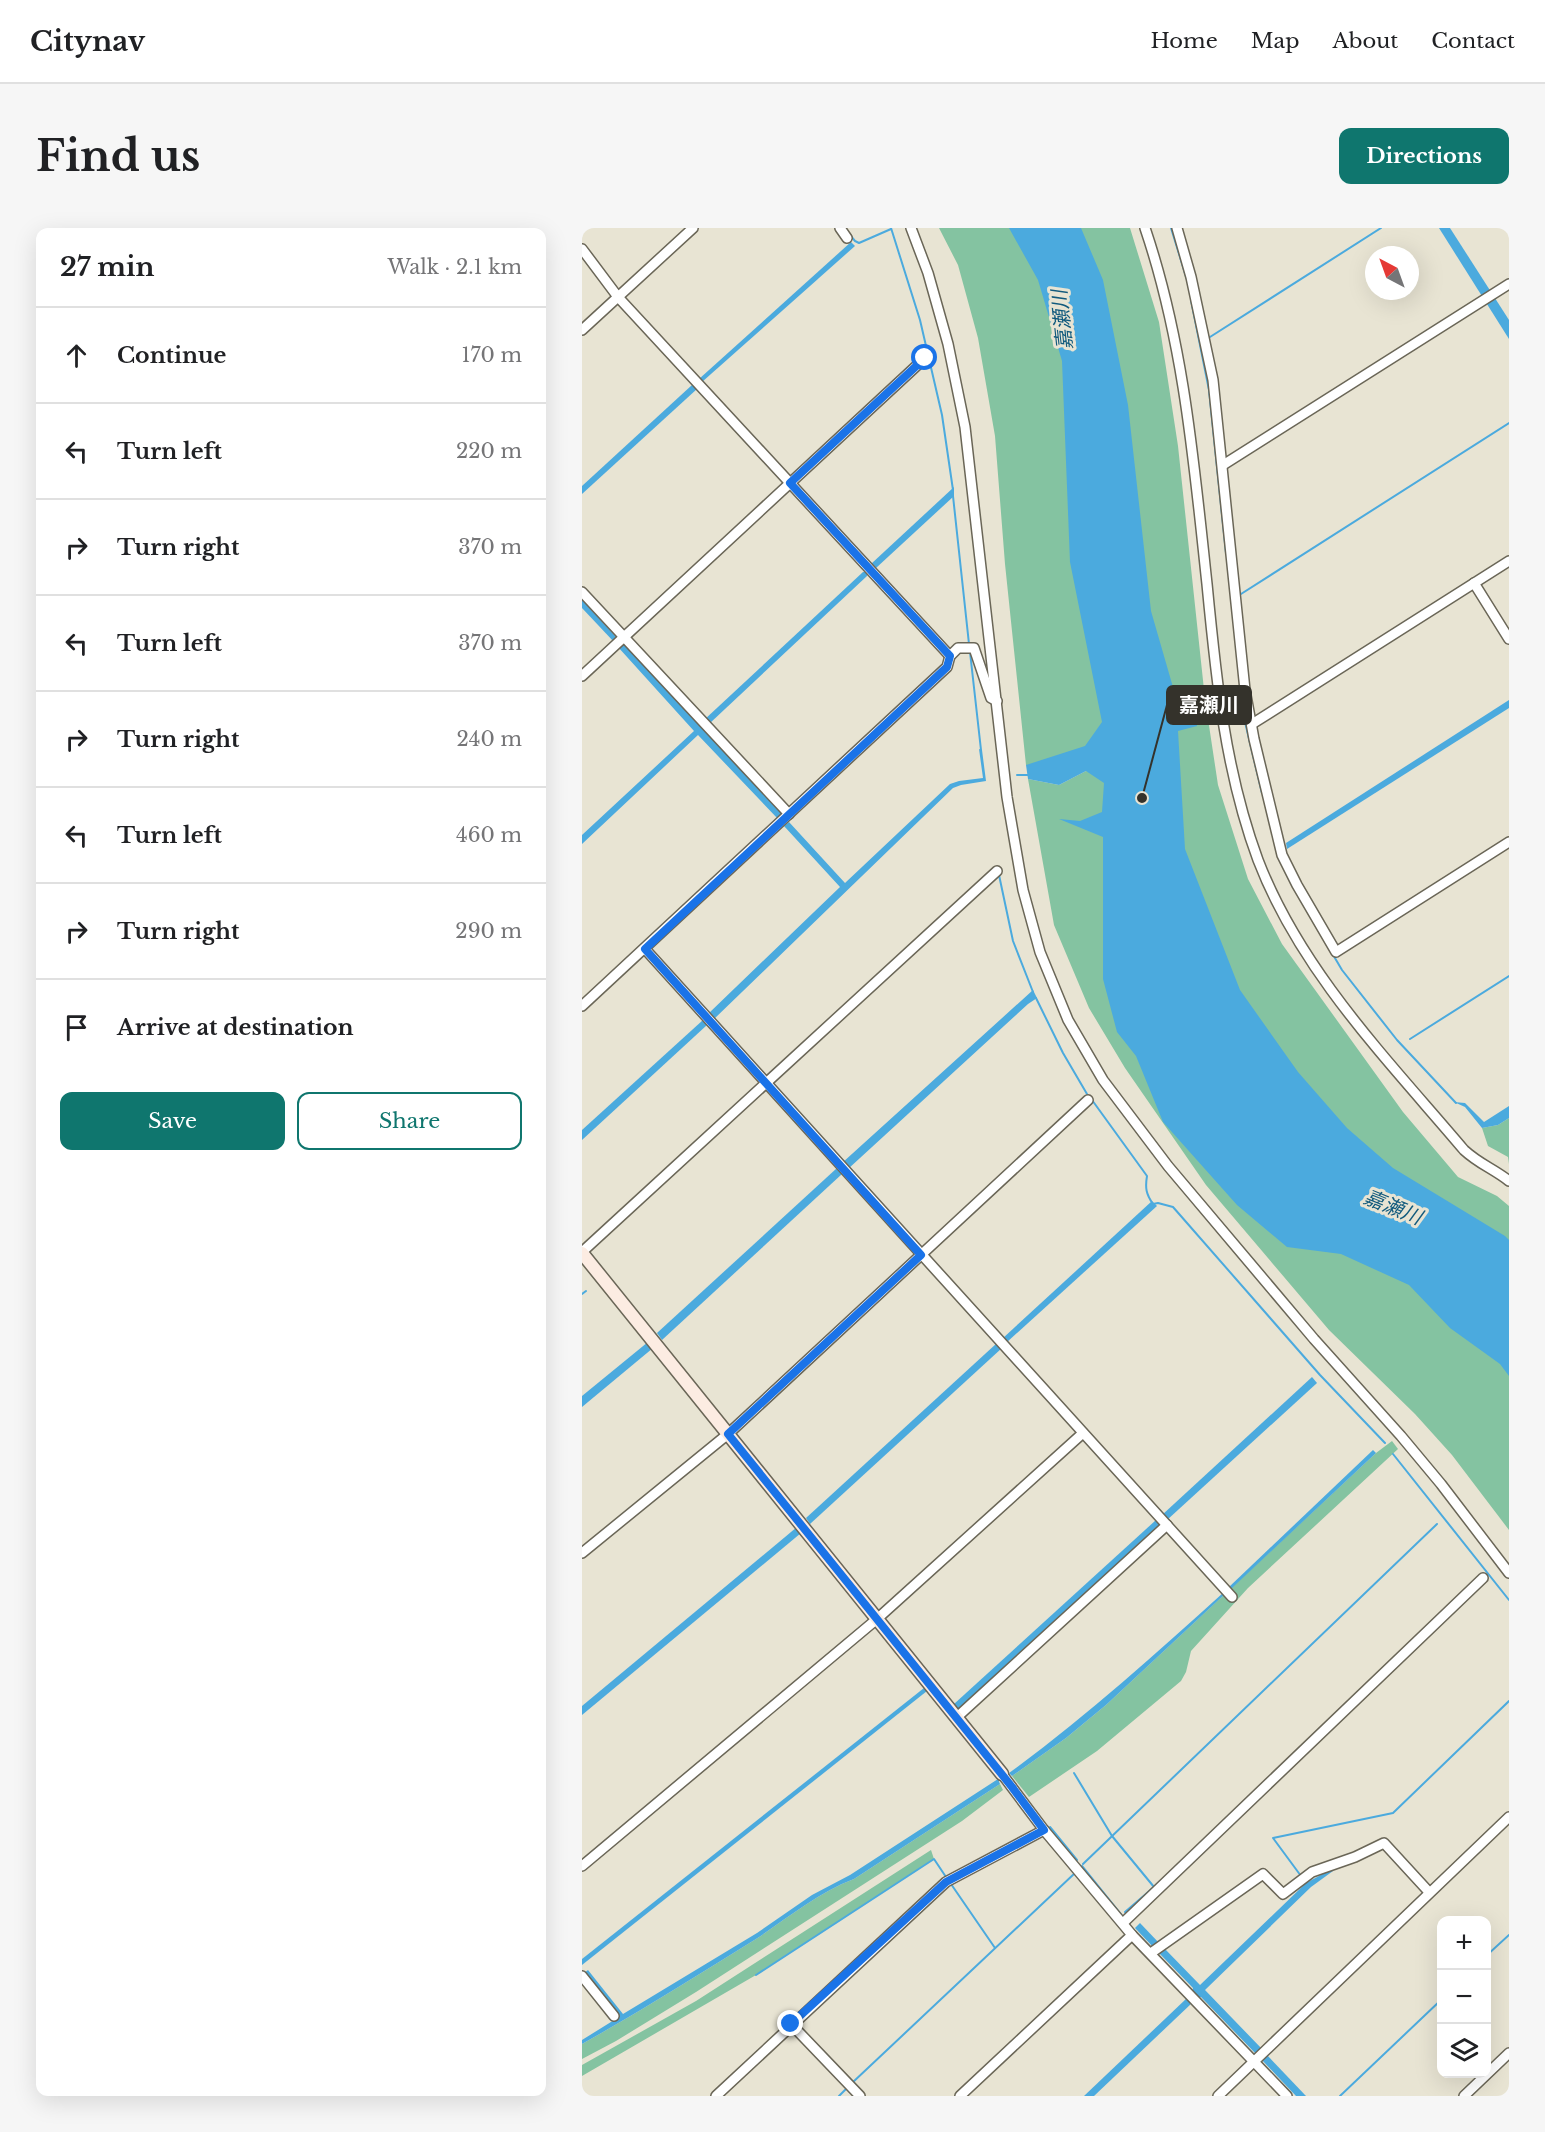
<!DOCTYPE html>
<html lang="en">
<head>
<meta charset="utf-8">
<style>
	:root { --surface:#fff; --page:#f6f6f6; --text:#202124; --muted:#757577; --line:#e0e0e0; --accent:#0f766e }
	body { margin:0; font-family:"Libre Baskerville","Noto Sans JP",serif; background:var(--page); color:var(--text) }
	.controls { position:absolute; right:18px; bottom:18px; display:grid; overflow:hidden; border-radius:12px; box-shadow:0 6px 24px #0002 }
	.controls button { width:54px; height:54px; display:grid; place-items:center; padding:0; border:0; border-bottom:2px solid var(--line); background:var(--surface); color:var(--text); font:30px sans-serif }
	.compass { position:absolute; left:783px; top:18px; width:54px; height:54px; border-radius:50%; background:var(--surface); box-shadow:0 6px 24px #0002; rotate:319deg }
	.stop { position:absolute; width:18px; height:18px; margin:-14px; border:4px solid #1a73e8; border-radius:50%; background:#fff }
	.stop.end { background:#1a73e8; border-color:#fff; box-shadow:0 2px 6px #0008 }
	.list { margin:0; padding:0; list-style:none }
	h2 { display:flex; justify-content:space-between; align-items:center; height:78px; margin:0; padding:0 24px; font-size:26px }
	h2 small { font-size:20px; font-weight:400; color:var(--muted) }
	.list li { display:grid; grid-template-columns:39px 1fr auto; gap:18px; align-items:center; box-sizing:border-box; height:96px; padding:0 24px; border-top:2px solid var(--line) }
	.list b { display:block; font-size:22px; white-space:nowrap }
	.list em { font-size:20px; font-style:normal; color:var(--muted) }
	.actions { display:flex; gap:12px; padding:18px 24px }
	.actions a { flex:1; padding:14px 0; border:2px solid var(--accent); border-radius:12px; text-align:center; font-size:21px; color:var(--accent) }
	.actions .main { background:var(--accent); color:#fff }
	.icon { flex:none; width:33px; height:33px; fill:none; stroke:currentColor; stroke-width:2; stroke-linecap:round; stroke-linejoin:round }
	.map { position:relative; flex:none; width:927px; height:1868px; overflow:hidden; border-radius:12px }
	header { display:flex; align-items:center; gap:36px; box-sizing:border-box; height:84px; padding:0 30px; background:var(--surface); border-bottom:2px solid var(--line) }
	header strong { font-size:28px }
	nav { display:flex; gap:33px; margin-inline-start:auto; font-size:21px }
	.intro { display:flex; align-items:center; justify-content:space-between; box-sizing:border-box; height:144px; padding:0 36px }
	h1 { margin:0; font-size:42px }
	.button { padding:15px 27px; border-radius:12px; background:var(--accent); color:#fff; font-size:21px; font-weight:700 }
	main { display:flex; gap:36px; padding:0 36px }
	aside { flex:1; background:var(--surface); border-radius:12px; box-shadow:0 6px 24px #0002 }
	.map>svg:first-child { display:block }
</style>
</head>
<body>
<header>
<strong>Citynav</strong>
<nav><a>Home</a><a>Map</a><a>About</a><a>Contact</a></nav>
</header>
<div class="intro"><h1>Find us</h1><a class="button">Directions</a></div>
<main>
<aside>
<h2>27 min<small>Walk · 2.1 km</small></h2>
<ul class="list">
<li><svg class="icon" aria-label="ahead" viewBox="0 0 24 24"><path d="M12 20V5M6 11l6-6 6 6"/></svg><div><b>Continue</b></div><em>170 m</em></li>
<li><svg class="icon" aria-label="left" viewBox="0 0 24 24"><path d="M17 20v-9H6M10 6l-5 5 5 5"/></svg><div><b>Turn left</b></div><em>220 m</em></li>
<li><svg class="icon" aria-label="right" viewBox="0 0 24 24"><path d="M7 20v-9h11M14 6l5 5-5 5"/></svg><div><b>Turn right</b></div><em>370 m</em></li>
<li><svg class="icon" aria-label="left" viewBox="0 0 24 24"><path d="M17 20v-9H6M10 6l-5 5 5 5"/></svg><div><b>Turn left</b></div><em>370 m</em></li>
<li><svg class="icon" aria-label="right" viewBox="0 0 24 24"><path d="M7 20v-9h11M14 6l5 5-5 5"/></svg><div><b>Turn right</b></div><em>240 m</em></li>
<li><svg class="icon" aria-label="left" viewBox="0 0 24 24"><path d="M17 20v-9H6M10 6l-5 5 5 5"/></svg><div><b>Turn left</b></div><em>460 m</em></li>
<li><svg class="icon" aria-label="right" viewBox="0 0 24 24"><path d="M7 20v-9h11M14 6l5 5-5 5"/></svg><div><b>Turn right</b></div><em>290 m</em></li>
<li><svg class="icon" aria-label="arrive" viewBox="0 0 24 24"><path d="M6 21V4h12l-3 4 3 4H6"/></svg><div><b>Arrive at destination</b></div></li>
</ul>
<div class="actions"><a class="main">Save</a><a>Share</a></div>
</aside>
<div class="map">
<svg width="927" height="1868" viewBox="0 0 927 1868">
	<rect width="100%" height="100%" fill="#e8e4d3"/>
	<g fill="#84c3a1">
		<polygon points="357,0 437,0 464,50 488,140 529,505 511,520 460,538 444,537 423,336 413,208 396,110 376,37"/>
		<polygon points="488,0 548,0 577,94 596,218 623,471 636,557 666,651 700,716 821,884 876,949 915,968 927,978 927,1032 628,843 584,484"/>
		<polygon points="504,543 529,547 528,604 927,1113 927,1302 870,1227 833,1186 747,1102 624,957 543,840 507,780 472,697 446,551 477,557"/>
		<polygon points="927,890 927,936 926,929 906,918 900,900 916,897"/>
		<polygon points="810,1213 816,1221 666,1360 609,1423 604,1444 599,1453 515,1523 447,1569 430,1548 484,1510 524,1477 794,1225"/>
		<path d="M418,1556L421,1562L380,1593L114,1764L34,1813L0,1831V1816C59,1783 116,1747 174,1711C206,1690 235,1665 272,1651Z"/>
		<polygon points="349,1622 352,1631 174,1747 0,1848 0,1837 114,1773"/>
	</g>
	<g fill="#4baade">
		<polygon points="427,0 499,0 521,52 546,177 569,383 597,480 613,484 615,498 596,503 603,621 658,762 716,844 765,900 811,940 923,1008 927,1012 927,1148 918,1136 868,1100 827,1057 759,1026 705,1019 655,977 581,894 554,828 535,804 521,751 521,609 477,591 498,593 520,584 522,555 504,543 477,557 446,551 444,537 503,518 520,494 488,334 480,133 456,52"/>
		<polygon points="857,0 868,0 927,92 927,111"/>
		<polygon points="269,14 273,18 120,154 117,151"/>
		<polygon points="110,157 115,161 0,266 0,258"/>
		<polygon points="372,259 372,268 294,340 290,340 289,336"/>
		<polygon points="281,344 286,344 285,348 127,496 122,492"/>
		<polygon points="0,372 36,411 32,414 0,380"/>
		<polygon points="41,415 201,587 196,591 116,507 0,616 0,607 112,503 36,419"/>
		<polygon points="927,472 927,480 705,621 704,615"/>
		<polygon points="397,521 400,522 404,553 379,557 371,560 131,792 126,786 258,659 202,598 207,594 263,655 368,556 377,553 401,550"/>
		<polygon points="451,762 455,770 446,776 266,941 260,935"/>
		<polygon points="121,792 125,797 0,912 0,902"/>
		<polygon points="872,874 883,875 902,894 927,878 927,890 916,897 900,900 883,879"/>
		<polygon points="255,940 260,946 80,1112 75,1105"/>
		<polygon points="570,973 575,978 424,1115 420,1111"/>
		<polygon points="66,1114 71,1120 0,1179 0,1168"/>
		<polygon points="415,1115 420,1120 228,1296 224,1290"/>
		<polygon points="730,1149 735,1155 585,1292 580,1287"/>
		<polygon points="791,1222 794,1225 649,1361 647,1359"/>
		<polygon points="574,1292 579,1297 377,1482 372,1476"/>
		<polygon points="215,1299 219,1305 0,1487 0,1478"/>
		<path d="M642,1364L643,1366L524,1477L484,1510L430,1548L427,1545C504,1489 571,1428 642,1364Z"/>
		<polygon points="342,1460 345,1463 0,1737 0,1731"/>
		<path d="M416,1551L418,1556L272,1651C235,1665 206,1690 174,1711C116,1747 59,1783 0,1816V1812L37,1789L2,1745L6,1742L41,1786L175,1705L230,1667L268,1647Z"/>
		<polygon points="750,1641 751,1643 729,1659 623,1762 680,1821 674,1826 619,1769 615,1770 610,1765 611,1760 577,1725 583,1721 618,1757 724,1655"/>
		<polygon points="558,1695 578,1716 572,1720 553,1700"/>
		<polygon points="605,1770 610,1775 512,1868 502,1868"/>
		<polygon points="684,1826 724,1868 714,1868 679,1831"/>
	</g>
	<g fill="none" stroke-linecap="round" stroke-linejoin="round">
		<g stroke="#4baade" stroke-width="2">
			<polyline points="309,0 338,92 360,187 371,262"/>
			<polyline points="589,0 606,55"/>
			<polyline points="268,7 273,13 277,15 309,1"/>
			<polyline points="609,72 627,162 644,325"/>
			<polyline points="628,109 799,0"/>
			<polyline points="371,268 387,416"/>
			<polyline points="659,366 927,195"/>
			<polyline points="388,424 399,522"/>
			<polyline points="660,471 663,494 680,565"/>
			<polyline points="435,547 447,547"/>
			<polyline points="417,647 431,713 451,764"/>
			<polyline points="705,647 729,689"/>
			<polyline points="750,725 760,742 815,812 874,875"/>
			<polyline points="454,770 481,825 505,866"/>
			<polyline points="828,811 927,748"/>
			<path d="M510,872L565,948C563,960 564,966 571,976L576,975L591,979L738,1147L803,1215"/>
			<polyline points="7,1024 22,1043"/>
			<polyline points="0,1066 4,1063"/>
			<polyline points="811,1226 927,1372"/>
			<polyline points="425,1545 429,1550"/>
			<polyline points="492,1545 530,1608 572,1659 543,1684 545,1687"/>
			<polyline points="468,1599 495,1632"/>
			<polyline points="501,1636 855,1296"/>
			<polyline points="500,1638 541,1689"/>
			<polyline points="719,1648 691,1610 811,1585 927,1473"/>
			<polyline points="369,1656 413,1720"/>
			<polyline points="904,1728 927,1707"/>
			<polyline points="174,1747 352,1631 364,1649"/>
			<polyline points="270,1855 493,1645"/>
			<polyline points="257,1868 266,1859"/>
			<polyline points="758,1868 860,1771"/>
		</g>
		<defs>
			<g id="street">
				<polyline points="258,0 265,10"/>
				<polyline points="329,0 346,45 366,116 383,199 425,569 441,662 458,724 486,792 521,852 586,938 732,1111 819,1208 859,1256 927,1345"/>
				<path d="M563,0C602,115 612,236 625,356C634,450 643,543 676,632C719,744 806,832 882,922C897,936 912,941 927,953"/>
				<polyline points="595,0 609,49 631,152 663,462 672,511 700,627 715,657 754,724 927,614"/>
				<polyline points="0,21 36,69 368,428"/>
				<polyline points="0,102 111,0"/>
				<polyline points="641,237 927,56"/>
				<polyline points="892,355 927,411"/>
				<polyline points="0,364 207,586"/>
				<polyline points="0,448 343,130"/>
				<polyline points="670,496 927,333"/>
				<polyline points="63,721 650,1369"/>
				<polyline points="0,778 365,439 368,428 376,420 392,420 409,470 415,473"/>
				<polyline points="0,1024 415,643"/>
				<polyline points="0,1325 146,1206 506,872"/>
				<polyline points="374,1490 585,1297"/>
				<polyline points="420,1546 462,1602 550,1707 705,1868"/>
				<polyline points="0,1638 295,1391 501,1205"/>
				<polyline points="541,1695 901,1350"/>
				<polyline points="569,1725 681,1646 701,1666 730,1644 773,1629 802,1615 847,1664"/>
				<polyline points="0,1748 32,1788"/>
				<polyline points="209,1796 278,1868"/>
				<polyline points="134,1868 364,1654 462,1602"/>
				<polyline points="378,1868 550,1707"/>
				<polyline points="636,1868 927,1589"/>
				<polyline points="882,1868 927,1825"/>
			</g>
			<polyline id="secondary" points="0,1025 420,1546"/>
		</defs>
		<use href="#street" stroke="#6a6657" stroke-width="12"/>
		<use href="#secondary" stroke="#6a6657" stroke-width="15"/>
		<use href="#street" stroke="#fff" stroke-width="9"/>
		<use href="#secondary" stroke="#fcece2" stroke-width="12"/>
	</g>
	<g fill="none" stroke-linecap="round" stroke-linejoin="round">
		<polyline stroke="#1a73e8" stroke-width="8" points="209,1796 364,1654 462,1602 430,1559 146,1206 339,1027 63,721 365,439 368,428 208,255 343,130"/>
	</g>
	<g text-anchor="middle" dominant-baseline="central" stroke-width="6" stroke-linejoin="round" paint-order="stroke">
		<g font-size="20" font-style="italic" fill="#115a7d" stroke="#e8e4d3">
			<text transform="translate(480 92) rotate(-96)">嘉瀬川</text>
			<text transform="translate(811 979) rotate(22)">嘉瀬川</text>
		</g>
	</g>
	<path fill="none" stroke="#34322b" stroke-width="2" d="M560 570L585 477"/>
	<circle fill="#34322b" stroke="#e8e4d3" stroke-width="2" cx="560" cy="570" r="6"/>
	<rect fill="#34322b" stroke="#34322b" stroke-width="2" x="585" y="458" width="84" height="38" rx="6"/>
	<g font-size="20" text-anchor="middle" font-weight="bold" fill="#fff">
		<text x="627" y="484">嘉瀬川</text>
	</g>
</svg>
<div class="controls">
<button>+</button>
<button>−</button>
<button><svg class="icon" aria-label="layers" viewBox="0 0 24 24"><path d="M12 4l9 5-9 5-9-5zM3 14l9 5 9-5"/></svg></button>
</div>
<svg class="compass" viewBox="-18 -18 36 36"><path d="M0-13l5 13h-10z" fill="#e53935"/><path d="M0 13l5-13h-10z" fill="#757577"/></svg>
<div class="stop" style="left:343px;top:130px"></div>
<div class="stop end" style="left:209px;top:1796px"></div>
</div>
</main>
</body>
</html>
